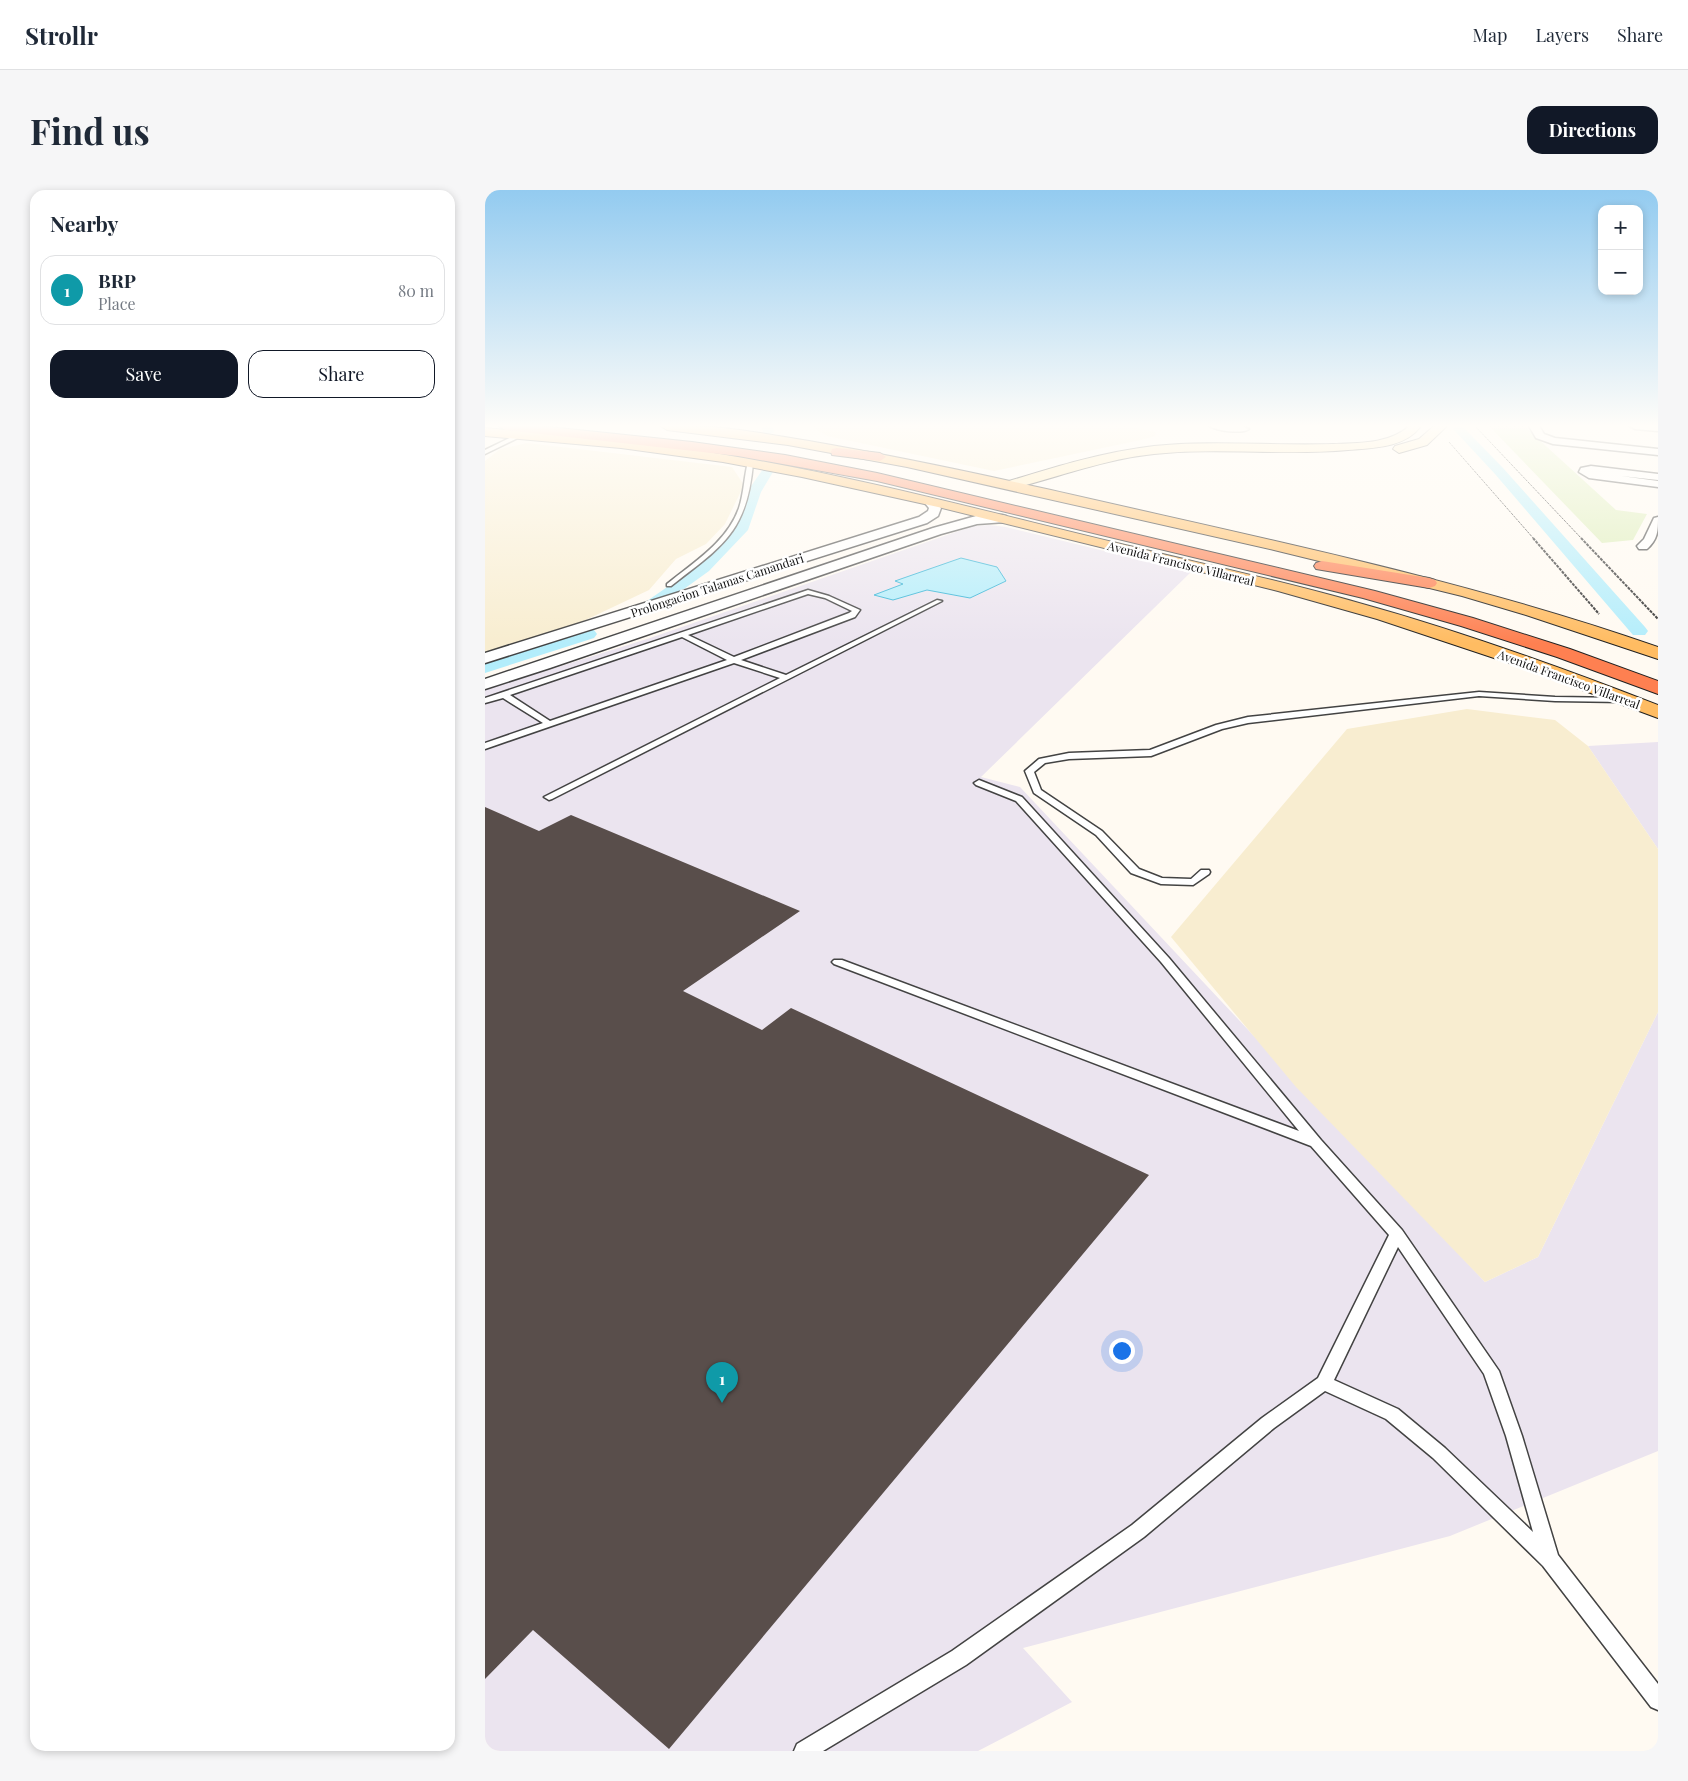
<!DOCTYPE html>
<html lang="en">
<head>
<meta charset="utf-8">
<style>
	:root { --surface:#fff; --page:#f6f6f7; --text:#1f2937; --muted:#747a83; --line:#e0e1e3; --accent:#111827 }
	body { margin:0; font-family:"Playfair Display",serif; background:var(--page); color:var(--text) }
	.controls { position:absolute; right:15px; top:15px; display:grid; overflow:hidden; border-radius:10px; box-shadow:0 2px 8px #0003 }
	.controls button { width:45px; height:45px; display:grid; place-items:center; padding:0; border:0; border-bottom:1px solid var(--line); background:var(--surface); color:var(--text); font:25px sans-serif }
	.you { position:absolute; left:636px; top:1160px; width:18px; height:18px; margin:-12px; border:4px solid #fff; border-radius:50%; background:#1a73e8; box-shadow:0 0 0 8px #1a73e833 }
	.badge { display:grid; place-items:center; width:32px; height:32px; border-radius:50%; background:var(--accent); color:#fff; font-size:16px; font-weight:700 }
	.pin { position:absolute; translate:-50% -41px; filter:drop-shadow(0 1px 2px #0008) }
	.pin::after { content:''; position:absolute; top:26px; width:18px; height:15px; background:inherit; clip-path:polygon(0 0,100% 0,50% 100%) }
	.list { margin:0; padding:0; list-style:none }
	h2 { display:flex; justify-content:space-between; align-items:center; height:65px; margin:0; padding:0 20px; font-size:21px }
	h2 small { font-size:16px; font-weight:400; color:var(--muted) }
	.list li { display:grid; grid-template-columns:32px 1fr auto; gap:15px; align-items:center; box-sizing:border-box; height:70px; margin:0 10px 10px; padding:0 10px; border:1px solid var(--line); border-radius:15px }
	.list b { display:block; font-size:19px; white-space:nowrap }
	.list p { margin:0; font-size:16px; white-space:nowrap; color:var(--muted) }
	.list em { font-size:16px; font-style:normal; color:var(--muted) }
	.actions { display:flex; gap:10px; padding:15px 20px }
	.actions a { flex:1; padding:11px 0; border:1px solid var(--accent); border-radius:15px; text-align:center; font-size:18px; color:var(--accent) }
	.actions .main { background:var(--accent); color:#fff }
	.map { position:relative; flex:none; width:1173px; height:1561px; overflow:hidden; border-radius:15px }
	header { display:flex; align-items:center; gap:30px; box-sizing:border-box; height:70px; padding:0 25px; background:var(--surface); border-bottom:1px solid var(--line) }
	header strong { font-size:24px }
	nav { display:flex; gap:28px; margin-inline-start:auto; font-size:18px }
	.intro { display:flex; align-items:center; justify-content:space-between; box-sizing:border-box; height:120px; padding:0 30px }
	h1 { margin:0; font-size:35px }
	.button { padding:12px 22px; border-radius:15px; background:var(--accent); color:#fff; font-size:18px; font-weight:700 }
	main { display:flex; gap:30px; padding:0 30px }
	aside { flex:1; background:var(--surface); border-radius:15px; box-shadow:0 2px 8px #0003 }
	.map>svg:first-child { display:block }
</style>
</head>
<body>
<header>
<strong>Strollr</strong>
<nav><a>Map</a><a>Layers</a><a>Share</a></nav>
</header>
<div class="intro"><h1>Find us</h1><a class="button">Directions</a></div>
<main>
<aside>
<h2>Nearby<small></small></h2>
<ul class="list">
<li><span class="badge" style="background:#0f9aa8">1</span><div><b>BRP</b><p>Place</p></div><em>80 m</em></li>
</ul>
<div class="actions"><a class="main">Save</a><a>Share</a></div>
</aside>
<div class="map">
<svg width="1173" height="1561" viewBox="0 0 1173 1561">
	<rect width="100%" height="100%" fill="#fffaf2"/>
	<g fill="#ebe4ef">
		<polygon points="504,335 521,337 706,382 496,587 535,597 1000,1092 1053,1067 1173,822 1173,1261 965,1346 538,1458 587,1512 493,1561 0,1561 0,500 165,448 488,336"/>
		<polygon points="1173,552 1173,659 1103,556"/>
	</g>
	<g fill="#f8edd0">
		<polygon points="326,236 641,236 671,242 670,246 656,250 509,281 342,246"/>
		<polygon points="42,253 247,277 259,295 240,334 221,354 191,369 164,400 69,445 0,465 0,271 15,259"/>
		<polygon points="982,519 1070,530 1103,556 1173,659 1173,822 1053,1067 1000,1092 811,897 686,747 862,539"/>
	</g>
	<polygon fill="#ddedb8" points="1004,236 1039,236 1131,320 1162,324 1148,350 1117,353"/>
	<polygon fill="#b3edfb" stroke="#34b4d7" points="476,368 512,377 521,391 485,408 442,400 408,410 389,405 418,394 410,391"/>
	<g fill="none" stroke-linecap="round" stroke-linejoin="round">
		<g fill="#b3edfb" fill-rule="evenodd">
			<polygon points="276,236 288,236 289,242 283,245 279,244"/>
			<polygon points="975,236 978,237 1018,278 1160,437 1163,441 1160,445 1148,445 1010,284 970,241 968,239 970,237"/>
			<polygon points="282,278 288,282 276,302 263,340 224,381 174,417 162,417 160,414 162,411 214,375 251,336 262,302 278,279"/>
			<polygon points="103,439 109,440 112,444 109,448 0,483 0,472"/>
		</g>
	</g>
	<polygon fill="#594e4b" points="0,617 54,641 86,625 315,721 198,801 277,840 306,818 664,985 184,1559 48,1440 0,1489"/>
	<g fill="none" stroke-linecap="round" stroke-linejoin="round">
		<defs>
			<g id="lane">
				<polygon points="35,243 37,246 0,264 0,260"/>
				<path d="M263,272L268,273C262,343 237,356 186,396H182V394C209,372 242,352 254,318C259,303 259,287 263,272Z"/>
				<path d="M323,400L344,406L375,420L370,427L256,470L301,485L452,410L457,411L67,609L64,610L59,607L295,488L249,473L0,559V553L58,533L18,508L0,513V508ZM323,404L340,408L367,421L364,423L249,467L203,445ZM197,447L242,470L65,531L25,505Z"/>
				<polygon points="994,502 1070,507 1139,508 1143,510 1139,512 1070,511 994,506 763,533 737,539 666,566 584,569 560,573 549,582 556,600 617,641 654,679 677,688 706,689 716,680 724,680 725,682 724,684 708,695 676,694 646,683 611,645 549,603 540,581 554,569 584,563 665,560 731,535 763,527"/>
				<path d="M494,590L537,607L684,768L836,950L917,1040L1014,1181L1037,1246L1073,1365L1173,1494V1520L1166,1517L1058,1376L948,1268L901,1229L840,1201L789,1238L659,1347L481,1475L338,1561H309L312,1554L467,1461L647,1335L777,1228L833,1188L904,1045L826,956L349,774L347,772L349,770H357L814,941L676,772L531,611L491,595L489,593ZM913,1057L999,1184L1021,1246L1048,1342L960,1258L913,1219L849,1190Z"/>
			</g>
			<g id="street">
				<path d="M725,236H756L764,239C757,244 732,241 725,236Z"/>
				<polygon points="1044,236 1054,236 1059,244 1070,248 1173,259 1173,265 1068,254 1051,248"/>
				<polygon points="1145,236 1173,236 1173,241 1150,239"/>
				<polygon points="1106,276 1173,284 1173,290 1136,286 1173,291 1173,297 1104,288 1094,282 1096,278"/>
				<polygon points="445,309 449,310 456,318 453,326 442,333 0,473 0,463 434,327 443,321 444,318 439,312"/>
				<polygon points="517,325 521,326 523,329 521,332 492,334 456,344 65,478 0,499 0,489 448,338 491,326"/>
				<path d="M1173,327C1173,341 1173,349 1162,359H1154L1152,356L1159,349L1169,328Z"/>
			</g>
			<g id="secondary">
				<path d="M924,236H936C920,258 888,258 863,260C799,266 734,257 669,264C620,269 574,287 526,299L519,295L521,292C569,277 618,262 669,256C728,250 788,256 848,254C872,253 905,254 924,236Z"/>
				<polygon points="949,236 962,236 942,255 914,263 908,259 910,256 934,249"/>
			</g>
			<g id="primary">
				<path d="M176,236C225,233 276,243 324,251C405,265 486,282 566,300C770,347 975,388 1173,457V469L1041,425L977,406L789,360L422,277L303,255L182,240Z"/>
				<path d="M0,238C81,245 162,251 241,265C373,287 503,322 632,353C713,373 794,390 874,413C975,441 1075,477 1173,515V528L1030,475L892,429L793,401L453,317L317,287L238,272L136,258L0,246Z"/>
			</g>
			<g id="highway">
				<polygon points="14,236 55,236 207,252 300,265 392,283 890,401 988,428 1085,459 1173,491 1173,504 1072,467 976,436 878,408 392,291 253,266 20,240"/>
				<polygon points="352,258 395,263 401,267 395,271 347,265 346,262 347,259"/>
				<polygon points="837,371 944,388 950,390 952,393 950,396 944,398 831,379 829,376 831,373"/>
			</g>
		</defs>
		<use href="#lane" stroke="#434343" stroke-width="3"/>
		<use href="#street" stroke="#434343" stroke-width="3"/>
		<use href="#secondary" stroke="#323232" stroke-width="2"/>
		<use href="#primary" stroke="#212121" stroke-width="2"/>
		<use href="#highway" stroke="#212121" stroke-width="2"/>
		<g stroke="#323232" stroke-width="1" stroke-dasharray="2.5 1" stroke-linecap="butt">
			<polyline points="990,236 1097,349"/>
			<polyline points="964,252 1049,349"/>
		</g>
		<g stroke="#323232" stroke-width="2" stroke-dasharray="3 1" stroke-linecap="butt">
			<polyline points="1048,348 1114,424"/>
			<polyline points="1096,348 1173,429"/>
		</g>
		<use href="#lane" fill="#fff" fill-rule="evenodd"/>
		<use href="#street" fill="#fff" fill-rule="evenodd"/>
		<use href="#secondary" fill="#ffe7ad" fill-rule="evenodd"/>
		<use href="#primary" fill="#ffbc62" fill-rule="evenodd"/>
		<use href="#highway" fill="#fe8051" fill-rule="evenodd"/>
	</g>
	<linearGradient id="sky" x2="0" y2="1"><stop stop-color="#93cbf0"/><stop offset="0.52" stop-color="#fffdf9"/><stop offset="1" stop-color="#fffdf9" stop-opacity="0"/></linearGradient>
	<rect width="1173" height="454" fill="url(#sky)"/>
	<g text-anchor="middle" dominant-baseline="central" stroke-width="5" stroke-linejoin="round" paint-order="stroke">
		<g font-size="12" fill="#101010" stroke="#fff">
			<text transform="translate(696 373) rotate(14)">Avenida Francisco Villarreal</text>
			<text transform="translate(232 395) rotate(-18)">Prolongacion Talamas Camandari</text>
			<text transform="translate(1084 489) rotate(20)">Avenida Francisco Villarreal</text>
		</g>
	</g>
</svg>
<div class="controls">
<button>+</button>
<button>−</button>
</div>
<div class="you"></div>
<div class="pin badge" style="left:237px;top:1213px;background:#0f9aa8">1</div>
</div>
</main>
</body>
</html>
